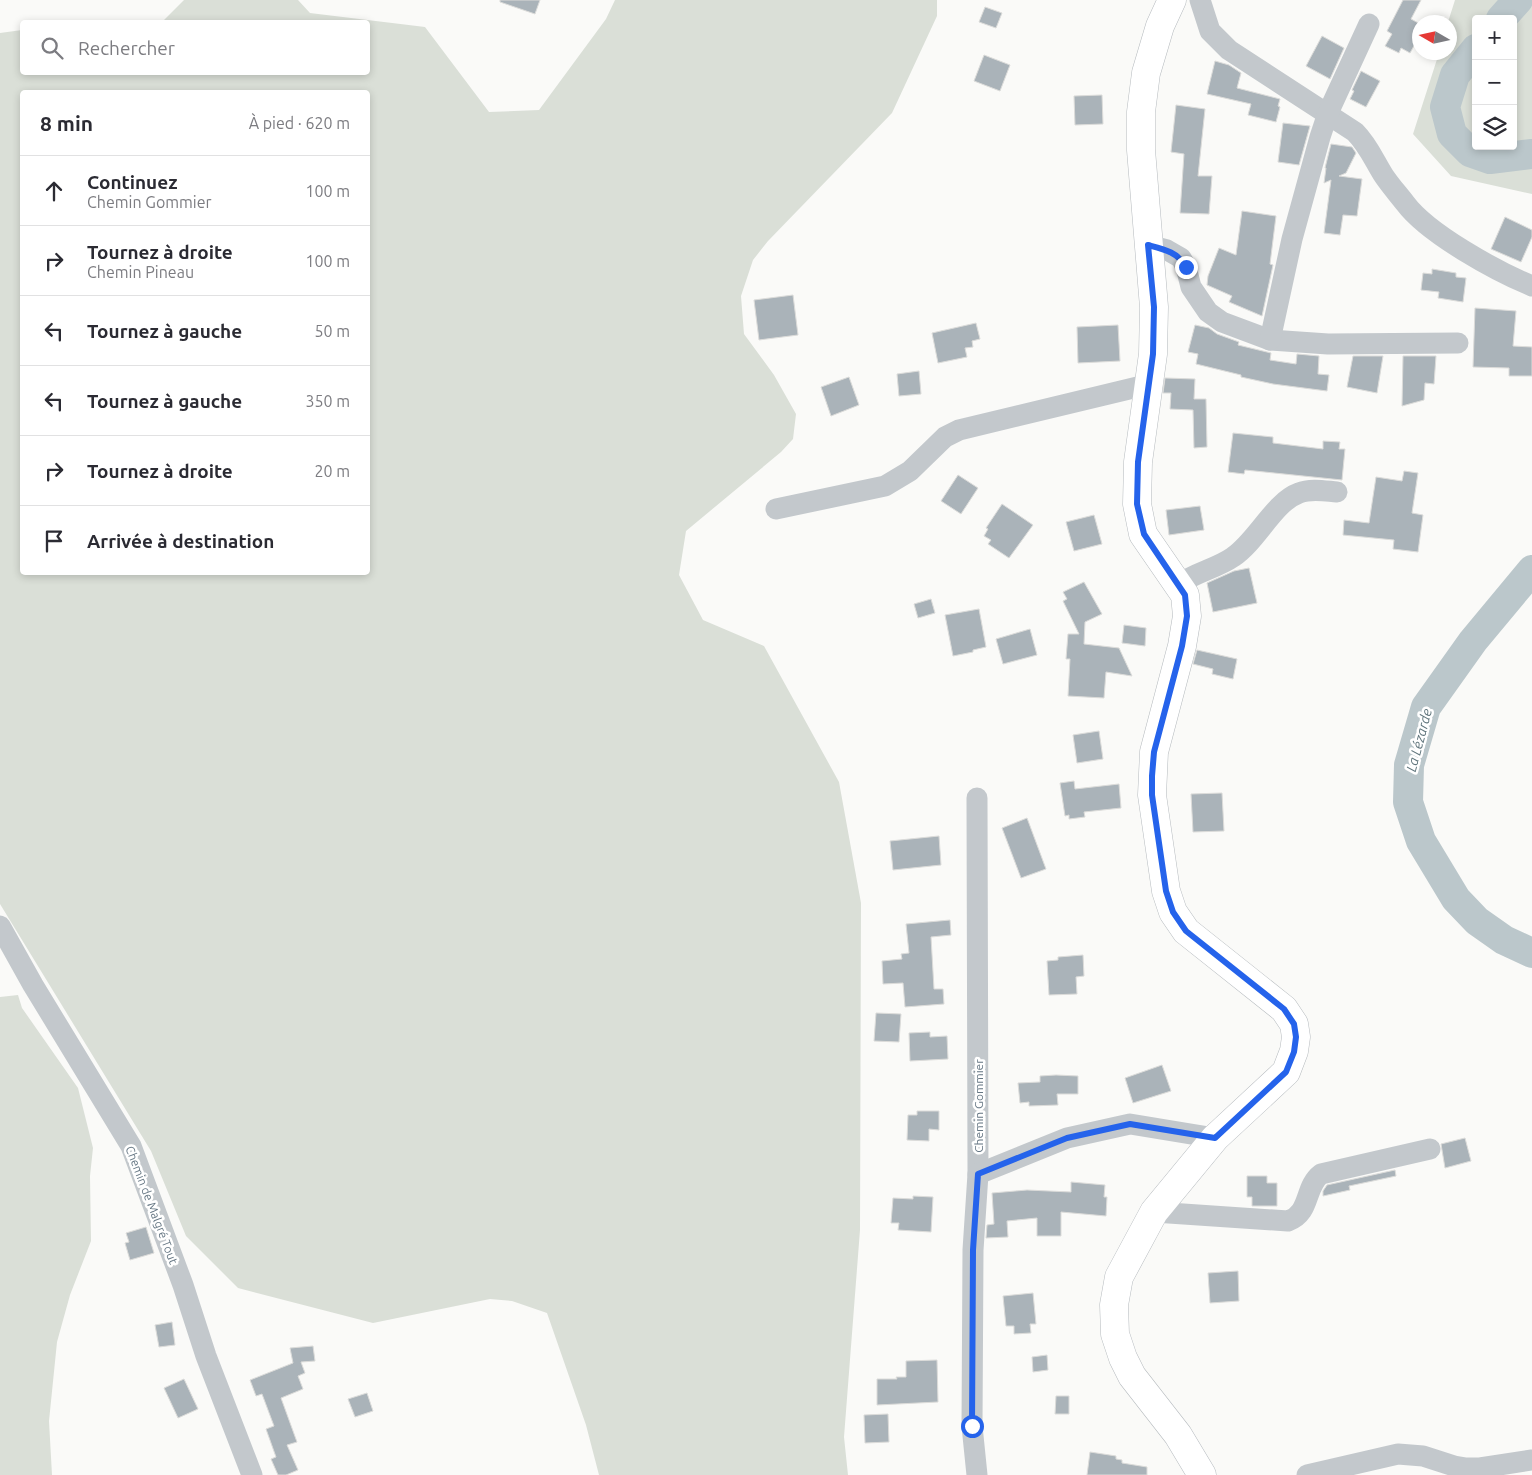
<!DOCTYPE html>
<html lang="fr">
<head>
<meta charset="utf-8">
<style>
	:root { --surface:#fff; --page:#f2f2f3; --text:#2b2b33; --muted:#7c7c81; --line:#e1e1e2 }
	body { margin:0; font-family:Ubuntu,sans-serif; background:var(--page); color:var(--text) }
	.controls { position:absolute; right:15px; top:15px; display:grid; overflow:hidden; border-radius:5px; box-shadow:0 2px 8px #0003 }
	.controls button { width:45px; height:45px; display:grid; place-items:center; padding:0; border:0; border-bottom:1px solid var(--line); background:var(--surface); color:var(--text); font:25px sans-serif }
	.compass { position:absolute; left:1412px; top:15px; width:45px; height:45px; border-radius:50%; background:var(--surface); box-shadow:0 2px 8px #0003; rotate:279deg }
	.stop { position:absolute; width:15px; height:15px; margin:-11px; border:4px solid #2563eb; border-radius:50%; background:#fff }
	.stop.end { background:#2563eb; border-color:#fff; box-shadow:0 1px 5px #0008 }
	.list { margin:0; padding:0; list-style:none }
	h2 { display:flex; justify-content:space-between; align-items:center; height:65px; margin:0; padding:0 20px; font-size:21px }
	h2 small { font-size:16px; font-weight:400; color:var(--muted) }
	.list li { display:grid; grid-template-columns:32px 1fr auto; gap:15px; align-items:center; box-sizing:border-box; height:70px; padding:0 20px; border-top:1px solid var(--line) }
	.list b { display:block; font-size:19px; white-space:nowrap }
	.list p { margin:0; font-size:16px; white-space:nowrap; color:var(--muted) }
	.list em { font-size:16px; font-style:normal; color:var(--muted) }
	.icon { flex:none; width:28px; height:28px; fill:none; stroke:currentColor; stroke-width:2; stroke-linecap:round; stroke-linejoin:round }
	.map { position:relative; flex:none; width:1532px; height:1475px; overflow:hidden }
	.search { position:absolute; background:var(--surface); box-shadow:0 2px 8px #0003; left:20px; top:20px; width:350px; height:55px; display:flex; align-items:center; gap:12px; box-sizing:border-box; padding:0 18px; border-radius:5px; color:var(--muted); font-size:19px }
	.panel { position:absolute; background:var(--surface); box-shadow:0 2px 8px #0003; left:20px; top:90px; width:350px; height:485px; border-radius:5px }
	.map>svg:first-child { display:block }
</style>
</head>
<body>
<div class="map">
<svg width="1532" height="1475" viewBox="0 0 1532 1475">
	<rect width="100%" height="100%" fill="#fafaf8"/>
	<g fill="#dadfd7" fill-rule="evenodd">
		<path d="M184,0H298L310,13L425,27L489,112L539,110L606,19L615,0H937V16L892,113L768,241L753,260L741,296L744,334L774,375L796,414L793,439L781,452L686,531L679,575L703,620L764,646L839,782L861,903L860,1230L844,1437L848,1475H599L586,1425L547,1313L512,1301L490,1299L373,1323L238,1288L186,1236L151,1151L0,904V33L22,30V72H368V22H162ZM22,92H368V572H22Z"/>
		<path d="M1455,0H1532V194L1451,176L1413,134L1439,53L1450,52V22H1448ZM1476,19H1513V146H1476Z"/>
		<polygon points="18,995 22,1008 78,1088 93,1148 90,1176 91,1241 70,1295 57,1342 49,1421 52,1475 0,1475 0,997"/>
	</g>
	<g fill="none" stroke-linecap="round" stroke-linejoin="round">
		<g stroke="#bbc7cb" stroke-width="30">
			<polyline points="1501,19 1518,0"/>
			<polyline points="1476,49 1455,75 1445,107 1452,134 1470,152 1490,159 1532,154"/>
			<polyline points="1532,570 1473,641 1426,707 1409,765 1408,802 1421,841 1456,899 1477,921 1504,940 1532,953"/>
		</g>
	</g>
	<g fill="#aab3b9" stroke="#dcdcda">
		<polygon points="500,0 540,0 535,14 500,2"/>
		<polygon points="1403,0 1421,0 1411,19 1420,24 1420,35 1410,53 1401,48 1399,53 1385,46 1392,34 1387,31"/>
		<polygon points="985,7 1002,13 996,28 979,22"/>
		<polygon points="1322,36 1344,48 1330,79 1306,66"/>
		<polygon points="984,55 1010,65 1000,91 974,81"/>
		<polygon points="1215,61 1229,65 1241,73 1237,88 1280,99 1278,106 1280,107 1276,122 1248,115 1251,104 1207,94"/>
		<polygon points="1361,71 1380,81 1366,107 1350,99 1354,91 1352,90"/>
		<polygon points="1102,95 1103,124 1075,125 1074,96"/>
		<polygon points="1176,105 1205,109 1198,176 1212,176 1209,214 1180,213 1184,154 1171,152"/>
		<polygon points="1283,123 1310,126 1299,165 1278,162"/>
		<polygon points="1331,144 1352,147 1356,153 1346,173 1339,176 1362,179 1357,216 1343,215 1340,235 1324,233 1331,180 1324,183 1326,168 1325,168"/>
		<polygon points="1242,211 1276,216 1270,264 1273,265 1262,316 1229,302 1232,296 1207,285 1208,276 1219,248 1236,255"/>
		<polygon points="1505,217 1532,230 1532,237 1521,262 1491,249"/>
		<polygon points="1432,269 1456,273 1456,277 1466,278 1463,302 1438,298 1439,292 1421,290 1423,273 1432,274"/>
		<polygon points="793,295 798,335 759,340 754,300"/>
		<polygon points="1475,308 1516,311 1513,346 1532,347 1532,376 1509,376 1509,368 1473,367"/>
		<polygon points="976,323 980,339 972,341 973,347 965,348 967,357 938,363 932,333"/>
		<polygon points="1118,325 1120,361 1078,363 1077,327"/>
		<polygon points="1195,325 1209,328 1217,334 1239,342 1238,345 1271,353 1270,360 1296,364 1297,354 1319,356 1318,374 1329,375 1327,391 1273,384 1241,377 1241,375 1196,364 1198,354 1188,352"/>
		<polygon points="1353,356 1383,356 1377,393 1347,387"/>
		<polygon points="1403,356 1436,356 1434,384 1425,383 1424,400 1402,406"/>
		<polygon points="919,371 921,394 899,396 897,374"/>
		<polygon points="849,377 859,405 831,416 821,387"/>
		<polygon points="1165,378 1195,379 1194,399 1206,399 1207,447 1194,448 1193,410 1170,409 1171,393 1163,393"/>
		<polygon points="1233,433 1273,437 1273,443 1323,449 1323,441 1340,442 1339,449 1345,449 1342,480 1245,470 1244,474 1228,472"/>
		<polygon points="1404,471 1418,473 1412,513 1423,515 1418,552 1393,549 1394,540 1343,535 1344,520 1369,523 1376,477 1402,481"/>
		<polygon points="958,475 978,488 961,514 941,501"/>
		<polygon points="1002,504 1033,525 1009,558 988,544 991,540 984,536 988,529 986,528"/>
		<polygon points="1200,506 1204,530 1169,535 1166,510"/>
		<polygon points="1094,515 1102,544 1074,551 1066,522"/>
		<polygon points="1249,568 1257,603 1213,612 1207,583 1234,571"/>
		<polygon points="1084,582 1102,614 1085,622 1084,644 1119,648 1132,676 1106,672 1104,698 1068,696 1070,659 1066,659 1068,634 1079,634 1063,601 1067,599 1063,592"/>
		<polygon points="931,599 935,613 918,618 914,604"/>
		<polygon points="979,609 986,647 973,650 973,652 953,656 945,615"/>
		<polygon points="1124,625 1146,628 1145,646 1122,643"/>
		<polygon points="1030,629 1037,655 1003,664 996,639"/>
		<polygon points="1197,650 1237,659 1233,679 1212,674 1213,669 1193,664"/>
		<polygon points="1099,731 1103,759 1077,763 1073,735"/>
		<polygon points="1074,781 1075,789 1119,784 1121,808 1084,812 1085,817 1069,819 1069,815 1065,816 1060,783"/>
		<polygon points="1222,793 1224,831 1193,832 1191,794"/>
		<polygon points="1027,818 1046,869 1021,878 1002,828"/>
		<polygon points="939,836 941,865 893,870 890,841"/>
		<polygon points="950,920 951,935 931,937 934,989 943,989 944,1004 905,1007 903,983 883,984 882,961 902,959 901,954 909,953 906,924"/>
		<polygon points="1083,955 1084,976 1076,977 1077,994 1049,995 1047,961 1058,960 1058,957"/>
		<polygon points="876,1013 901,1014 899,1042 874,1041"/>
		<polygon points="930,1032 930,1037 947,1036 948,1059 910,1061 909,1033"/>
		<polygon points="1162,1065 1171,1091 1133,1103 1125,1078"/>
		<polygon points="1056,1075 1078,1076 1078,1094 1057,1094 1058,1105 1029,1106 1029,1102 1020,1103 1018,1083 1040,1082 1040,1076"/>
		<polygon points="917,1111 939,1111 939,1130 929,1129 929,1141 907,1140 908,1115 917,1115"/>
		<polygon points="1465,1138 1471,1161 1445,1168 1441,1144"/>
		<polygon points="1395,1170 1396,1176 1349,1186 1350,1190 1323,1196 1323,1191 1327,1185"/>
		<polygon points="1247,1176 1267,1176 1267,1183 1277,1183 1277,1206 1252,1206 1252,1197 1247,1197"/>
		<polygon points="1071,1182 1105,1185 1104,1197 1107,1197 1106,1216 1061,1212 1061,1236 1037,1236 1037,1218 1007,1221 1008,1237 986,1238 987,1225 994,1224 992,1193 1027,1190 1071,1192"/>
		<polygon points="913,1196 933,1197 931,1232 898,1230 899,1223 891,1223 893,1198 913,1199"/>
		<polygon points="146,1227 154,1253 130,1260 125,1243 129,1242 126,1233"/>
		<polygon points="1238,1271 1239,1301 1210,1303 1208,1273"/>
		<polygon points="1033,1293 1036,1324 1030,1324 1031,1333 1014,1334 1014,1326 1006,1326 1003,1296"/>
		<polygon points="172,1322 175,1345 159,1347 155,1325"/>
		<polygon points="313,1346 315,1361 301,1362 305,1373 298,1376 303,1389 281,1398 297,1442 287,1445 298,1470 286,1475 278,1475 271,1459 276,1457 266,1429 274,1426 262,1394 256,1396 250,1380 293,1363 290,1348"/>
		<polygon points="1047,1355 1048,1370 1033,1372 1032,1357"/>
		<polygon points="937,1360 938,1402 877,1405 877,1379 897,1379 896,1377 906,1377 906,1361"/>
		<polygon points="184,1379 198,1409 178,1418 164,1388"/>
		<polygon points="367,1393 373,1411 355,1417 348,1399"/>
		<polygon points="1056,1396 1069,1396 1069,1414 1055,1414"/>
		<polygon points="888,1414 889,1442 865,1443 864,1415"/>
		<polygon points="1090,1452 1116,1456 1116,1459 1122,1460 1122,1463 1147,1467 1147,1475 1087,1475"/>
	</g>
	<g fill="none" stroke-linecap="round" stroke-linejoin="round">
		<defs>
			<polyline id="major" points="1172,0 1160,26 1146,73 1141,112 1141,150 1154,307 1153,354 1138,462 1137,504 1143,534 1185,595 1187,616 1182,646 1154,752 1152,795 1166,891 1173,912 1186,931 1284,1009 1294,1024 1296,1037 1294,1051 1286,1072 1215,1138 1154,1212 1119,1277 1114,1305 1115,1334 1123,1358 1132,1376 1178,1435 1202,1475"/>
		</defs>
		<use href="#major" stroke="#b5babe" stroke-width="29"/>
		<g stroke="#c3c8cc" stroke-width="21">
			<path d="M1200,0L1210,31L1229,50L1355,132C1368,145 1374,160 1384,176C1390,185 1398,194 1405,203C1428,234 1496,271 1532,286"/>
			<polyline points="1148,245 1167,250 1181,258 1186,267 1191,287 1208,312 1222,322 1270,340 1328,344 1458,343"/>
			<polyline points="1270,340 1292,239 1320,137 1328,113 1369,24"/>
			<polyline points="776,509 885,486 910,471 945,437 959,430 1150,384"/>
			<path d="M1178,585C1195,572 1216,569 1233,557C1257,541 1274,502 1299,493C1311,488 1325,491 1337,492"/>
			<polyline points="977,798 978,1174 973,1250 972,1426 977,1475"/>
			<polyline points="0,926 33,985 131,1146 183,1285 206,1356 252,1475"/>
			<polyline points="978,1174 1067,1138 1130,1124 1215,1138"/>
			<path d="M1154,1212L1288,1221C1311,1213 1304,1187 1321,1174L1430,1149"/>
			<polyline points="1307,1475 1398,1454 1423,1456 1454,1466 1466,1468 1480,1468 1532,1460"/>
		</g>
		<use href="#major" stroke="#fff" stroke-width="28"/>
	</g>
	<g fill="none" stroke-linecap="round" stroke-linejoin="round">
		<path stroke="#2563eb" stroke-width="6" d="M972,1426L973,1250L978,1174L1067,1138L1130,1124L1215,1138L1286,1072L1294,1052L1296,1037L1294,1024L1284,1009L1186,931L1173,912L1166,891L1152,795V776L1154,752L1182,646L1187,616L1185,595L1144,534L1137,504L1138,462L1153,354L1154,307L1148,245C1163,249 1178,252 1186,267"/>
	</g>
	<g text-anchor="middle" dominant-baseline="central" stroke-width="5" stroke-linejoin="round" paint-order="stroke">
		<g font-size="12" fill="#657683" stroke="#fff">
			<text transform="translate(978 1106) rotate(-90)">Chemin Gommier</text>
			<text transform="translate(152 1205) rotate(69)">Chemin de Malgré Tout</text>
		</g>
		<g font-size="14" font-style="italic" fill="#60757c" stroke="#fff">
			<text transform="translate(1419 740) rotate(-75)">La Lézarde</text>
		</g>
	</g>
</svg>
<div class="controls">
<button>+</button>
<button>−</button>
<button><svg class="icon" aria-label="layers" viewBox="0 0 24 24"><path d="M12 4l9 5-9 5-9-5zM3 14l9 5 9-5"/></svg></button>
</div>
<svg class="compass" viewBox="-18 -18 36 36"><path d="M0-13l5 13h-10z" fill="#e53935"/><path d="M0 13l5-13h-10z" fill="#7c7c81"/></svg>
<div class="stop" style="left:972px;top:1426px"></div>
<div class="stop end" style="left:1186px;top:267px"></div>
<div class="search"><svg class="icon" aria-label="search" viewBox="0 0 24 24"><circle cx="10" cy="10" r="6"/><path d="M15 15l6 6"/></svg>Rechercher</div>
<section class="panel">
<h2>8 min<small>À pied · 620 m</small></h2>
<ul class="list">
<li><svg class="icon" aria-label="ahead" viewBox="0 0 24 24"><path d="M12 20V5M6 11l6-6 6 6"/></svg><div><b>Continuez</b><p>Chemin Gommier</p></div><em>100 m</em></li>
<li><svg class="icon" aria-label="right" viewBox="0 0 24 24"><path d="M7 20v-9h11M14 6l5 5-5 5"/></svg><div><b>Tournez à droite</b><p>Chemin Pineau</p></div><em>100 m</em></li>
<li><svg class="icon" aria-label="left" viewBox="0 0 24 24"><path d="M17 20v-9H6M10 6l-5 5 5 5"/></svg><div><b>Tournez à gauche</b></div><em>50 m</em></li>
<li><svg class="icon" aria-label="left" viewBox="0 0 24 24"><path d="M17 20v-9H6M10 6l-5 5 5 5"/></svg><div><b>Tournez à gauche</b></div><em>350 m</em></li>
<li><svg class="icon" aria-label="right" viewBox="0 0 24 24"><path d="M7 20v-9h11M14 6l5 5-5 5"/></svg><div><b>Tournez à droite</b></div><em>20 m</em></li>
<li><svg class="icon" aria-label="arrive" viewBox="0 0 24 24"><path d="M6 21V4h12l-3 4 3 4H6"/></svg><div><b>Arrivée à destination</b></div></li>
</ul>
</section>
</div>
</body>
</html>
